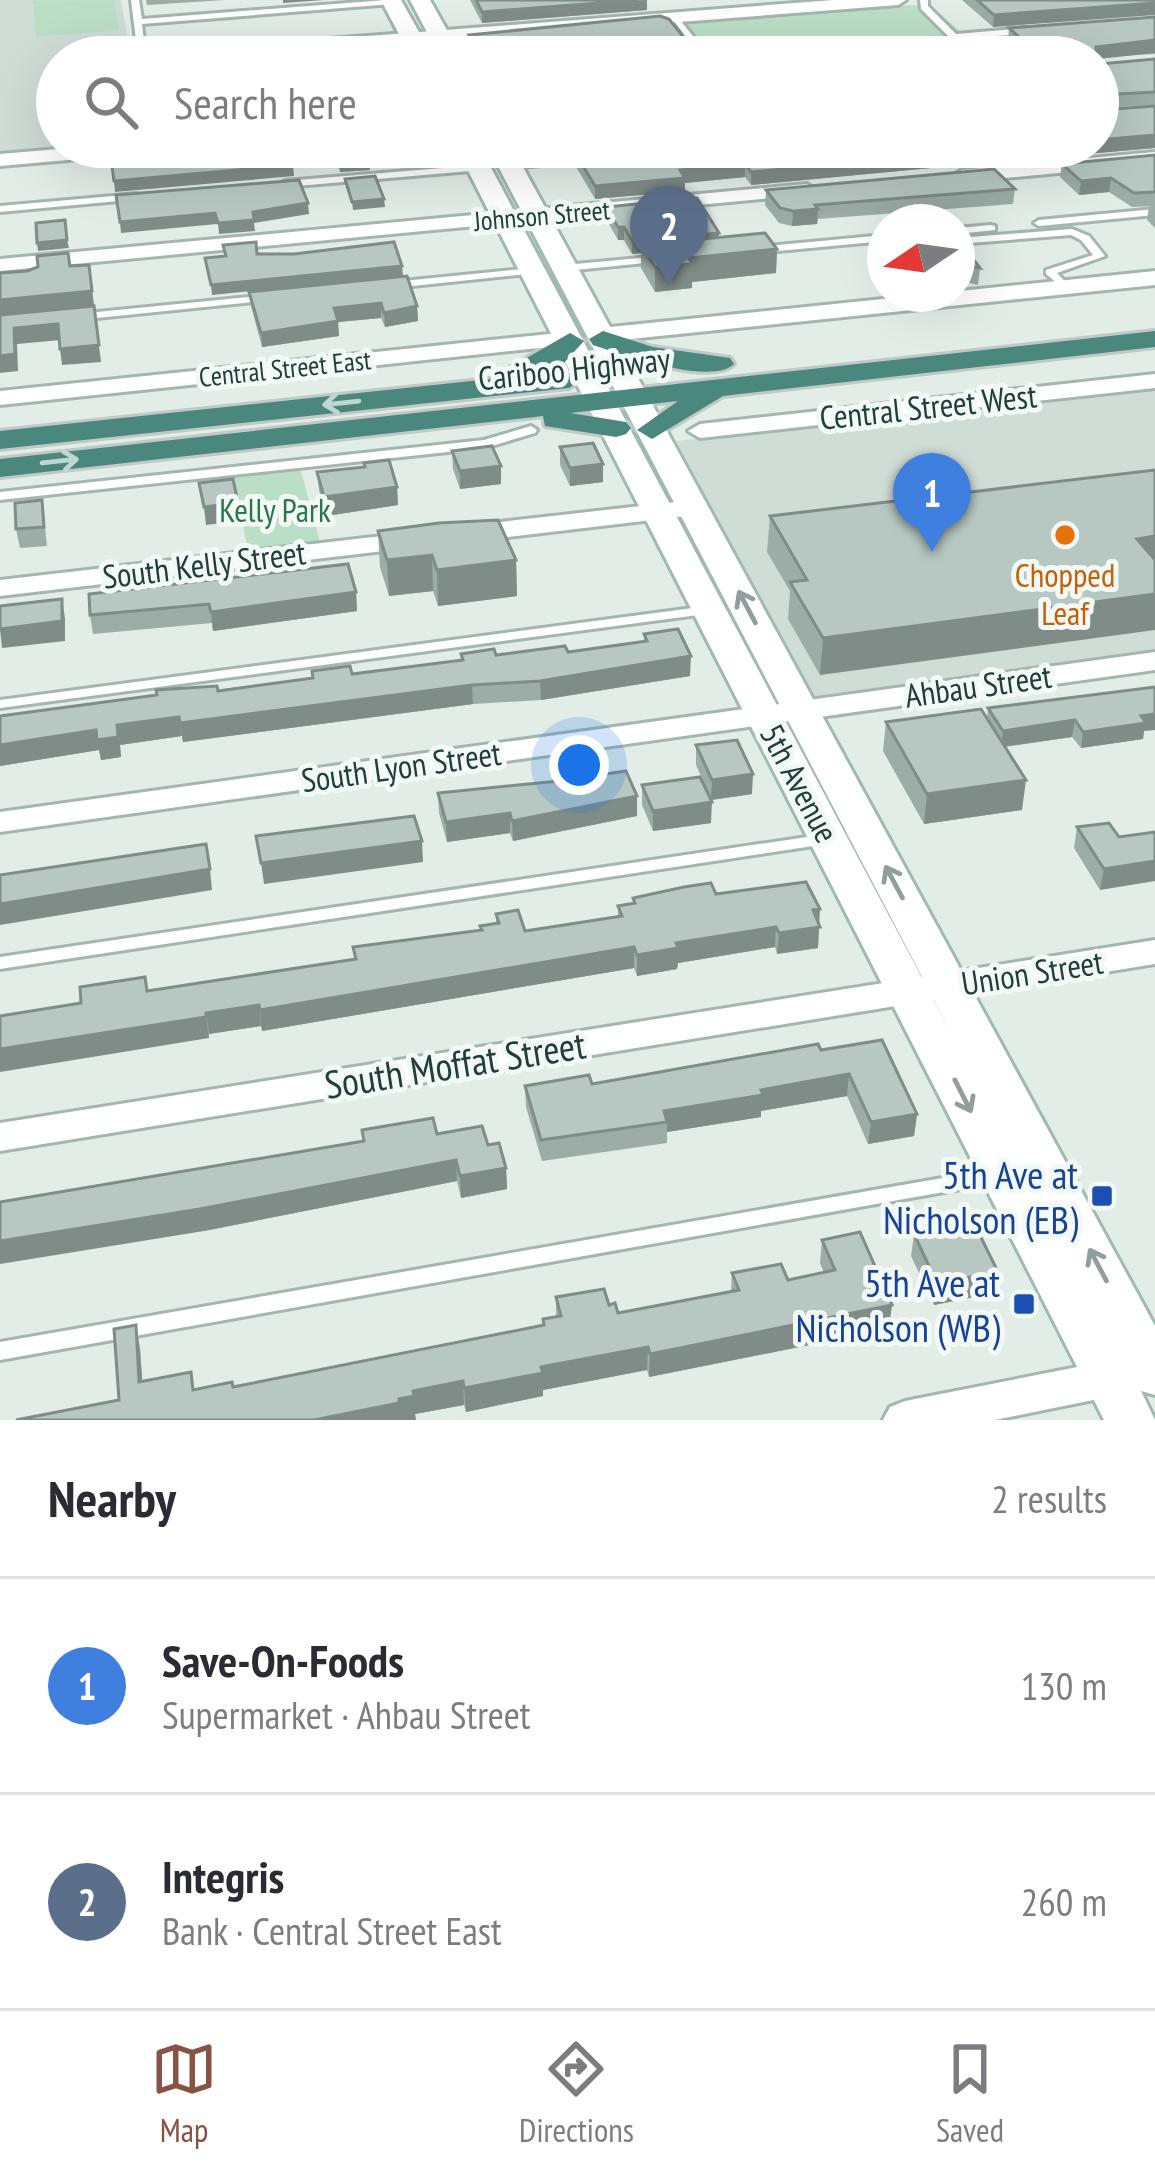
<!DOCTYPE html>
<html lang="en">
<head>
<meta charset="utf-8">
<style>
	:root { --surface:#fff; --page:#f2f2f3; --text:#2b2b33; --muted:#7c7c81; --line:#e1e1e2; --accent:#865344 }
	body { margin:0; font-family:"PT Sans Narrow",sans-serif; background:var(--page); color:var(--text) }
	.compass { position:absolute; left:867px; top:204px; width:108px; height:108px; border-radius:50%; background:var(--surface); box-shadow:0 12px 48px #0002; rotate:257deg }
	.you { position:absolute; left:579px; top:765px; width:42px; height:42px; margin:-30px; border:9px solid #fff; border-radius:50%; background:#1a73e8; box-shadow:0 0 0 18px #1a73e833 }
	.badge { display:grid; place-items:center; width:78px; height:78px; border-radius:50%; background:var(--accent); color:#fff; font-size:39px; font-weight:700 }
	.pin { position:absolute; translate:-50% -99px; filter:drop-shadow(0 3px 6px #0008) }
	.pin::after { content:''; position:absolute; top:63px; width:42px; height:36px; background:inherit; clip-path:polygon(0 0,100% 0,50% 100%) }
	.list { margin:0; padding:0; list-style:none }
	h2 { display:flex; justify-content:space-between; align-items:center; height:156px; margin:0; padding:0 48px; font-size:51px }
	h2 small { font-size:39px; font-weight:400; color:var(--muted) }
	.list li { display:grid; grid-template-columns:78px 1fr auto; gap:36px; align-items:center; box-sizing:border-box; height:216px; padding:0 48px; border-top:3px solid var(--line) }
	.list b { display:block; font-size:45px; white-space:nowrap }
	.list p { margin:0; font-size:39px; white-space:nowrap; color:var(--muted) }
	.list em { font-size:39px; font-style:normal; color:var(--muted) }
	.icon { flex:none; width:66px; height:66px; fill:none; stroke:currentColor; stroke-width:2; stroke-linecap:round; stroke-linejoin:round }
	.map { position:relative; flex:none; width:1155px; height:1420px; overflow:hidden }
	.search { position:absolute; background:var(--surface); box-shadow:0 12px 48px #0002; left:36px; right:36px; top:36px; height:132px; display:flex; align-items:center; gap:30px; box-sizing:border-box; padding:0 42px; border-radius:66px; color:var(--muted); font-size:45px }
	.sheet { height:588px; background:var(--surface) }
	nav { display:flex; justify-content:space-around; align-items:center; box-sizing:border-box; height:168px; border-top:3px solid var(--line); background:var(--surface); font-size:33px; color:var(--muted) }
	nav a { display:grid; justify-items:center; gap:6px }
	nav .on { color:var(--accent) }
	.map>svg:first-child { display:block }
</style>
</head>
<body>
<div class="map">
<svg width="1155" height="1420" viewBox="0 0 1155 1420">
	<rect width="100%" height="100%" fill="#e2ede8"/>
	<g fill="#d0ddd7">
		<polygon points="0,0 121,0 131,57 57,57 57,147 96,147 0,155"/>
		<polygon points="1155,388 1155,651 813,699 676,441"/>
	</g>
	<g fill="#bbdec6">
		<polygon points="114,0 119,30 36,37 33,1"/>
		<polygon points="929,4 989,57 716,57 684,21"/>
		<polygon points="300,467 321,546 249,554 232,475"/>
	</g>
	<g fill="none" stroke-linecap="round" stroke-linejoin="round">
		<defs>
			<g id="service">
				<polygon points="131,0 139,0 142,19 386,0 396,2 392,4 142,24 146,57 138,57"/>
				<polygon points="920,0 928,0 928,6 956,34 1026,28 1030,31 1026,34 951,39 921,9"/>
				<polygon points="675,14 702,47 686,57 675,57 693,46 671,17"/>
				<polygon points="594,155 597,156 597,160 509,168 504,165 509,162"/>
				<polygon points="479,165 482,166 482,170 285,187 280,184 285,181"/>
				<polygon points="136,194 140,195 140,199 0,212 0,206"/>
				<polygon points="1155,209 1155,215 1039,226 1034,223 1039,220"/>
				<polygon points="991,225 995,226 995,230 957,234 957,228"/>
				<polygon points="1072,229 1089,236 1105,256 1057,273 1070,287 1065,290 1046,274 1046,270 1093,255 1081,240 1071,235 957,244 957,238"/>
				<polygon points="885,235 885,241 757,253 752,250 757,247"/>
				<polygon points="661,256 666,259 665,261 565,271 560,268 565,265"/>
				<polygon points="533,268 538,271 537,273 393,288 388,285 393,282"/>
				<polygon points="268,295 272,296 272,300 77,320 71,317 77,314"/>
				<polygon points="531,426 537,430 535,433 485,448 0,500 0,492 484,440"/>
				<polygon points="708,606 713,607 715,610 713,613 0,708 0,700"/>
				<polygon points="827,834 835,839 833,843 0,969 0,957"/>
				<polygon points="1000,1168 1007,1170 1010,1175 1007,1180 1000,1182 0,1360 0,1342"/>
			</g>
			<g id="minor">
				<polygon points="834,0 906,0 898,5 228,57 151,57 160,52"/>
				<polygon points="81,147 157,147 147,153 0,166 0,154"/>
				<polygon points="1155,152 1155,164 962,182 952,176 962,170"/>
				<polygon points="807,184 817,190 814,194 0,271 0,259"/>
				<polygon points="1155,271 1155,285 601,342 590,335 601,328"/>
				<polygon points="569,332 577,334 577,344 0,405 0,391"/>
				<polygon points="1155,374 1155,388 700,438 688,431 700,424"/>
				<polygon points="694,500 703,502 707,508 703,514 465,542 452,534 465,526"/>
				<polygon points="417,532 430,540 426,546 0,596 0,580"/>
				<polygon points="1155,652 1155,670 0,832 0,812"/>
				<polygon points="1155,940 1155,964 0,1151 0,1123"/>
				<polygon points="1123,1358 1138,1363 1144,1376 1138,1389 1123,1394 995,1420 883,1420 890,1407 905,1401"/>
			</g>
			<g id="secondary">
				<polygon points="381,0 401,0 433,57 411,57"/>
				<polygon points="410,0 430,0 462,57 440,57"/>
				<polygon points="456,147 480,147 954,1038 488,147 512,147 1155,1326 1155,1395 1141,1391 1155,1420 1104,1420"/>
			</g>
			<g id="trunk">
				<path d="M603,331L653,347L730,358L734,364C712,386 622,355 593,345L589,339Z"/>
				<polygon points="1155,331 1155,347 723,396 652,439 637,430 678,401 570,413 626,422 631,428 626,434 616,437 545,426 543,416 0,477 0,459"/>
				<polygon points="570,333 584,341 563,364 544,373 579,373 583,379 569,388 0,449 0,431 500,378 504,371"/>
			</g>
		</defs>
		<use href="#service" stroke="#a5b5b0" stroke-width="6"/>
		<use href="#minor" stroke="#a5b5b0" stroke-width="6"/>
		<use href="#secondary" stroke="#a0b9b1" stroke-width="6"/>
		<use href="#trunk" stroke="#c1c9c7" stroke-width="6"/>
		<use href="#service" fill="#fff" fill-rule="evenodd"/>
		<use href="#minor" fill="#fff" fill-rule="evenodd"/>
		<use href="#secondary" fill="#fff" fill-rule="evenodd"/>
		<use href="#trunk" fill="#4a877c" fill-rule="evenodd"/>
	</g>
	<g fill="#9daca7">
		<polygon points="146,0 225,0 147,5"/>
		<polygon points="470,0 647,0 647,10 482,23"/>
		<polygon points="962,0 1155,0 993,27"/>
		<polygon points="1155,17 1155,54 1098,57 1027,57 1008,40 1009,28"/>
		<polygon points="469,35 682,47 701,57 476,57 469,47"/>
		<polygon points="1155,59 1155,105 1098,108 1098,62 1100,64"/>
		<polygon points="1155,106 1155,148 1040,158 1032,151 974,157 973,164 751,185 745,177 685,183 685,191 595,199 576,167 576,154 655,147 1098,147 1100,110"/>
		<polygon points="332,147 372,147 373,155 368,155 370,170 340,172"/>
		<polygon points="1155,155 1155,228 1147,220 1149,207 1153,206 1132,207 1109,192 1079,195 1060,177 1062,164"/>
		<polygon points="1015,189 1013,204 818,219 817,224 792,226 779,223 765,205 766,190"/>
		<polygon points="606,207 719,237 777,249 776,273 692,282 692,288 655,292 641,268 641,253 632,254 624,240 618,240 606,219"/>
		<polygon points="957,238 980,268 978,285 957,280"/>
		<polygon points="249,292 417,306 418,321 385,327 381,318 338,322 339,336 262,347 251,306"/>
		<polygon points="560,447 603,482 570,486 560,465"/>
		<polygon points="452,451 501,466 501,484 460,489 453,469"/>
		<polygon points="1155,470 820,675 788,619 790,591 767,552 770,516"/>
		<polygon points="317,472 397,487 398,505 326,516 319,490"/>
		<polygon points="42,500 47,546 20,548 16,529"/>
		<polygon points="378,531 516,560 517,596 438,606 433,591 389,596 380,567"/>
		<polygon points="356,592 357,611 213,631 212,623 93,634 90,615"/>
		<polygon points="644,634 690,676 541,700 473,704 183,742 182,736 120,745 121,757 101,760 99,750 0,766 0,716 462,660 461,654 496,655 568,652 644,641"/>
		<polygon points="988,708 1144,731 1143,739 1081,748 1072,737 1005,747 1022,810 924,824 883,751 886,722 987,718"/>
		<polygon points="696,745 752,794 711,800 696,765"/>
		<polygon points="559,781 637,816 513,841 510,833 447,842 439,813 438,793"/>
		<polygon points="642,785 711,823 653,831 642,805"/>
		<polygon points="1077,827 1119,837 1100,890 1074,848"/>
		<polygon points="716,894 819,923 818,948 777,954 775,947 678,963 677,969 637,976 634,968 262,1031 261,1026 209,1034 209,1038 147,991 354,959 353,947 481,931 496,924 496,914 525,931 618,917 618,906 633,904 633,898"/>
		<polygon points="821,1050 917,1114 914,1136 868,1144 847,1096 761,1111 761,1117 667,1132 667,1143 542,1161 526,1107 525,1086 592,1084"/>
		<polygon points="362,1130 437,1134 488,1145 506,1168 507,1189 461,1198 457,1181 204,1231 76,1191 362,1141"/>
		<polygon points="914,1234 998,1272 994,1293 934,1305 911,1256"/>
		<polygon points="822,1240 889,1329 649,1377 647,1370 543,1390 543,1396 466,1412 464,1405 415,1414 416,1420 119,1400 140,1349 142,1381 191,1372 194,1389 233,1387 543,1325 543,1319 556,1317 556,1297 609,1305 618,1313 731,1291 732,1273 788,1280 824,1273 820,1263"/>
	</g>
	<g fill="#808c88">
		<polygon points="283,0 324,0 283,3"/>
		<polygon points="647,0 647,10 482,23 482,12"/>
		<polygon points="1155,3 1155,15 993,27 994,15"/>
		<polygon points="1155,40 1155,53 1098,59 1095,57 1096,47"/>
		<polygon points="1155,135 1155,148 1040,158 1041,147 1098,147 1098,140"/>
		<polygon points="416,147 440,147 440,153 417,156"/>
		<polygon points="568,147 634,147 568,153"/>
		<polygon points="967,147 1033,147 1032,151 974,157 973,164 751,185 751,172"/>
		<polygon points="369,159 370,170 340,172 340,162"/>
		<polygon points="745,164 745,177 685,183 685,191 595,199 595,186 680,170"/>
		<polygon points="293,165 294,176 115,192 114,181"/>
		<polygon points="1111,178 1109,192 1079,195 1081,181"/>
		<polygon points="384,199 385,207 353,210 352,202"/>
		<polygon points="308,203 309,214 254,223 255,231 219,234 218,223 253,212"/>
		<polygon points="818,209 817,224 792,226 793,211"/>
		<polygon points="215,213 217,224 121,233 120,222"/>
		<rect x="618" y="227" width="6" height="13"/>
		<polygon points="719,233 719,246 641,245 641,253 632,254 632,241"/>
		<polygon points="67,240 69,248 38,251 37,243"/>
		<polygon points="777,249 776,273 692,282 692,288 655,292 655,267 689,258"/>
		<polygon points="89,265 101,362 62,365 60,349 94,307 0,316 0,300"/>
		<polygon points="402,266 403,276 212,295 211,285"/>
		<polygon points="381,303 381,318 338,322 339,336 262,347 261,333 334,308"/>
		<polygon points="417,306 418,321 385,327 384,313"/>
		<polygon points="58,324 61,340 17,344 18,371 0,373 0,356 14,328"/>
		<polygon points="603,464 603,482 570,486 570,468"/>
		<polygon points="501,466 501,484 460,489 460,471"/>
		<polygon points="397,487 398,505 326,516 324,497"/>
		<polygon points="238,503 240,521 206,525 204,507"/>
		<polygon points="1155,536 1155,571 1137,539"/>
		<polygon points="432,555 433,591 389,596 387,560"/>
		<polygon points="516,560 517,596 438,606 437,570"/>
		<polygon points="356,592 357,611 213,631 211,612"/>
		<polygon points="1155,594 1155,630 820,675 823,638"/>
		<polygon points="62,599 65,618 65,641 2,648 0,629"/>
		<polygon points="691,656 690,676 541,700 540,681"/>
		<polygon points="472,685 473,704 183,742 180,723"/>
		<polygon points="1155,714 1155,730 1144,731 1143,739 1081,748 1083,732 1141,716"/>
		<polygon points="179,717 182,736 120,745 121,757 101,760 99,750 0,766 0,745"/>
		<polygon points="1075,720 1072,737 1001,747 1003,731"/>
		<polygon points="753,774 752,794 711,800 712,780"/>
		<polygon points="1026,780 1022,810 924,824 927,794"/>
		<polygon points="637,796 637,816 513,841 512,821"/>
		<polygon points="712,802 711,823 653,831 653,811"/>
		<polygon points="510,813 510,833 447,842 446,822"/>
		<polygon points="422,841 423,862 264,884 261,863"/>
		<polygon points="1155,861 1155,881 1100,890 1104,869"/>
		<polygon points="210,869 212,890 0,925 0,904"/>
		<polygon points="820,909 818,948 777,954 779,933 813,910"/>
		<polygon points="776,927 775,947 678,963 677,969 637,976 637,955 676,943"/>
		<polygon points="634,947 634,968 262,1031 260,1010"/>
		<polygon points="259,1005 261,1026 209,1034 206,1013"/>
		<polygon points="206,1017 209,1038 0,1072 0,1049"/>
		<polygon points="849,1074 847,1096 761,1111 761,1117 667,1132 667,1122 664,1111 761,1090"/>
		<polygon points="917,1114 914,1136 868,1144 871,1122"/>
		<polygon points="456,1160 457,1181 204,1231 0,1264 0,1241"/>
		<polygon points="506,1168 507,1189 461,1198 460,1176"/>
		<polygon points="998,1272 994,1293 934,1305 937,1283"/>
		<polygon points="892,1305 889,1329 649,1377 650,1354"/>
		<polygon points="136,1325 140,1349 144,1405 139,1382"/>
		<polygon points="648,1347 647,1370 543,1390 543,1396 466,1412 464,1388 541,1367"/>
		<polygon points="463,1381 464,1405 415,1414 416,1420 314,1420 399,1399 413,1391"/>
	</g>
	<g fill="#b7c8c2" stroke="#808c88" stroke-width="3">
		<polygon points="476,0 637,0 482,12"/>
		<polygon points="977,0 1155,0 1155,3 994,15"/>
		<polygon points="660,16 669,19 682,35 672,48 692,47 701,57 485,57 469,35"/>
		<polygon points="1155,17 1155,40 1096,47 1096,57 1042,57 1009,28"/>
		<polygon points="388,41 396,57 373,57 365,43"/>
		<polygon points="333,49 336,57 221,57"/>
		<polygon points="1155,59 1155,92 1100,95 1098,99 1098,62 1100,64"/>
		<polygon points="1155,106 1155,135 1098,140 1098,108 1100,110"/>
		<polygon points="183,147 286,147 293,165 114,181 111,159 183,152"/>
		<polygon points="335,147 365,147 369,159 340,162"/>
		<polygon points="655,147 970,147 974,151 751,172 745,164 680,170 685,178 595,186 576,154"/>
		<polygon points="1155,155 1155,192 1134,193 1111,178 1081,181 1062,164"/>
		<polygon points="994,169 1015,189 815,205 818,209 793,211 780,208 766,190"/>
		<polygon points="375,176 384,199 352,202 345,179"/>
		<polygon points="299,180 308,203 253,212 254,220 218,223 215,213 120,222 116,195"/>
		<polygon points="697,198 719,233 632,241 624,227 618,227 606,207"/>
		<polygon points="65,220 67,240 37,243 36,223"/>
		<polygon points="765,233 777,249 689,258 692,264 655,267 641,245"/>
		<polygon points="957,238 980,268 957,263"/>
		<polygon points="256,242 257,254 294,254 394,242 402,266 211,285 205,258 226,256 223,245"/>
		<polygon points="68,253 70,266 89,265 92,291 0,300 0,273 27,271 38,267 37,256"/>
		<polygon points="407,276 417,306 384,313 381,303 334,308 338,321 261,333 249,292"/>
		<polygon points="94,306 99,345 60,349 58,324 14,328 15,354 0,356 0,315"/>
		<polygon points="593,443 603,464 570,468 560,447"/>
		<polygon points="492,446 501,466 460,471 452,451"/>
		<polygon points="389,460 397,487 324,497 317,472 365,467 364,463"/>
		<polygon points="1155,470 1155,536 1137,539 1155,560 1155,594 823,638 790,582 807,580 770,516"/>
		<polygon points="233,479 238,503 204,507 199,483"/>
		<polygon points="42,500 44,527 16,529 15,503"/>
		<polygon points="498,520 516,560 437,570 432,555 387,560 378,531 439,523"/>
		<polygon points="348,564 356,592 211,612 209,604 90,615 89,594"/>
		<polygon points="62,599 62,621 0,629 0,606"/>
		<polygon points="678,629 691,656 540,681 472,685 180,723 179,717 117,725 118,737 97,740 96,730 0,745 0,716 157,695 156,690 217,686 218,691 313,678 312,671 350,666 352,674 463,660 461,654 494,649 496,655 565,646 568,652 647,641 644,634"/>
		<polygon points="1155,687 1155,714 1141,716 1146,723 1083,732 1075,720 1003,731 988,708"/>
		<polygon points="981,709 1026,780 927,794 886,722"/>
		<polygon points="737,740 753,774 712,780 696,745"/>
		<polygon points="626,771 637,796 512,821 510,813 446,822 438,793 559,781"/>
		<polygon points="700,777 712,802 653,811 642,785"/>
		<polygon points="414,816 422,841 261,863 256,836"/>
		<polygon points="1109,823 1119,837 1155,832 1155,861 1104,869 1077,827"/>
		<polygon points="206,844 210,869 0,904 0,875"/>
		<polygon points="806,882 820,909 813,910 820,927 779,933 776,927 676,943 678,948 637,955 634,947 260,1010 259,1005 206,1013 206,1017 0,1049 0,1016 81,1003 80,987 145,977 147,991 356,959 353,947 482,930 480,926 499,923 496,914 518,910 525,931 622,916 618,906 635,903 633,898 684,887 711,883 716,894"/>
		<polygon points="882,1040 917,1114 871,1122 849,1074 761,1090 763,1095 664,1111 667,1122 541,1140 525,1086 589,1075 592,1084 818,1044 821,1050"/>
		<polygon points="433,1118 437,1134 482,1126 488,1145 499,1143 506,1168 460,1176 456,1160 200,1209 0,1241 0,1202 364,1141 362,1130"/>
		<polygon points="974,1223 998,1272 937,1283 914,1234"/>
		<polygon points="860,1232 892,1305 650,1354 648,1347 541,1367 543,1373 464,1388 463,1381 413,1391 414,1396 399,1399 399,1403 314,1420 16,1420 119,1400 114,1329 136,1325 139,1382 191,1372 193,1390 232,1382 233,1387 544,1325 543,1319 561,1316 556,1297 604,1289 609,1305 615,1303 618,1313 739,1290 732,1273 781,1264 788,1280 835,1270 822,1240"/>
	</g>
	<defs><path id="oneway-shaft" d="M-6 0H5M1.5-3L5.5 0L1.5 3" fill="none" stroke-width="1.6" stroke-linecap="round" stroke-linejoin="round" transform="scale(3)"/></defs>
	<g stroke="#c0d7d1">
		<use href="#oneway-shaft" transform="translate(341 403) rotate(174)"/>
		<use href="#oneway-shaft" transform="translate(60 461) rotate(-6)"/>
	</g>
	<g stroke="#909e9c">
		<use href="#oneway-shaft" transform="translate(747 607) rotate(-118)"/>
		<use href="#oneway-shaft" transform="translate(894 882) rotate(-118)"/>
		<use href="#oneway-shaft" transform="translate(963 1096) rotate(63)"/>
		<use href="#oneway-shaft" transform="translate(1098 1265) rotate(-118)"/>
	</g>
	<circle fill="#e8710a" stroke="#f3f9f6" stroke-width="4.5" cx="1065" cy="535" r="12"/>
	<g fill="#1a4fb4" stroke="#f3f9f6" stroke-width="4.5">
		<rect x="1090" y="1184" width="24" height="24" rx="6"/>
		<rect x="1012" y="1292" width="24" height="24" rx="6"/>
	</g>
	<g text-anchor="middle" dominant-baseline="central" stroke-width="10" stroke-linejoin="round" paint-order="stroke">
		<g font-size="27" fill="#223e38" stroke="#f3f9f6">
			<text transform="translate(542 215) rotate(-5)">Johnson Street</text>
			<text transform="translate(285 368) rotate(-6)">Central Street East</text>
		</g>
		<g font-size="33" fill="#223e38" stroke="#f3f9f6">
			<text transform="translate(574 368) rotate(-6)">Cariboo Highway</text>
			<text transform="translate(928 406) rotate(-6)">Central Street West</text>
			<text transform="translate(204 564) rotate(-7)">South Kelly Street</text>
			<text transform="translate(978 685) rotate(-8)">Ahbau Street</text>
			<text transform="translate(401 766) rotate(-8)">South Lyon Street</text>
			<text transform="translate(800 783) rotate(62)">5th Avenue</text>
			<text transform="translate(1032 972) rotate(-9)">Union Street</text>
		</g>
		<g font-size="33" fill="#2b764b" stroke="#f3f9f6">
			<text x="275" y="509">Kelly Park</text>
		</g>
		<g font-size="33" fill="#c56008" stroke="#f3f9f6">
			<text x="1065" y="574">Chopped<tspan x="1065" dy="38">Leaf</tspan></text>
		</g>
		<g font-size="39" fill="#223e38" stroke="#f3f9f6">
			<text transform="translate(455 1064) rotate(-9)">South Moffat Street</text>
		</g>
		<g font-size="39" fill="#164399" stroke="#f3f9f6" text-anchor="end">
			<text x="1078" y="1174">5th Ave at<tspan x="1078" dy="45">Nicholson (EB)</tspan></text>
			<text x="1000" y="1282">5th Ave at<tspan x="1000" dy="45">Nicholson (WB)</tspan></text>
		</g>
	</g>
</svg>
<svg class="compass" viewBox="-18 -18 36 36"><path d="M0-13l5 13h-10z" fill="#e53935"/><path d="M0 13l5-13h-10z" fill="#7c7c81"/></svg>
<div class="you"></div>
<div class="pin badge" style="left:932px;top:552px;background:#3f7fe0">1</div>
<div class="pin badge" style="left:669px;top:285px;background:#5c6f8a">2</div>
<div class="search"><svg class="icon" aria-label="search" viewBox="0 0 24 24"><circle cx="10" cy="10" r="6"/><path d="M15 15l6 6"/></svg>Search here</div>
</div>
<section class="sheet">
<h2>Nearby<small>2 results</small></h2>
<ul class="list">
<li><span class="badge" style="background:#3f7fe0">1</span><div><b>Save-On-Foods</b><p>Supermarket · Ahbau Street</p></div><em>130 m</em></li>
<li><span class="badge" style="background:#5c6f8a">2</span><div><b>Integris</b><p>Bank · Central Street East</p></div><em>260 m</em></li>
</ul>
</section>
<nav>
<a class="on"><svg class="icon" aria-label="map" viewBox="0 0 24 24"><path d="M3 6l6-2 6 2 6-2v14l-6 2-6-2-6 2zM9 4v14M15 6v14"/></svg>Map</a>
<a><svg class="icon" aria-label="directions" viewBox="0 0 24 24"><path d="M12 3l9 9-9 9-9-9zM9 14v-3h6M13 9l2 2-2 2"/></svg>Directions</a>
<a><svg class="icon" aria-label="saved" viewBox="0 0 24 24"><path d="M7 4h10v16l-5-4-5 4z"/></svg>Saved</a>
</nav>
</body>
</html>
